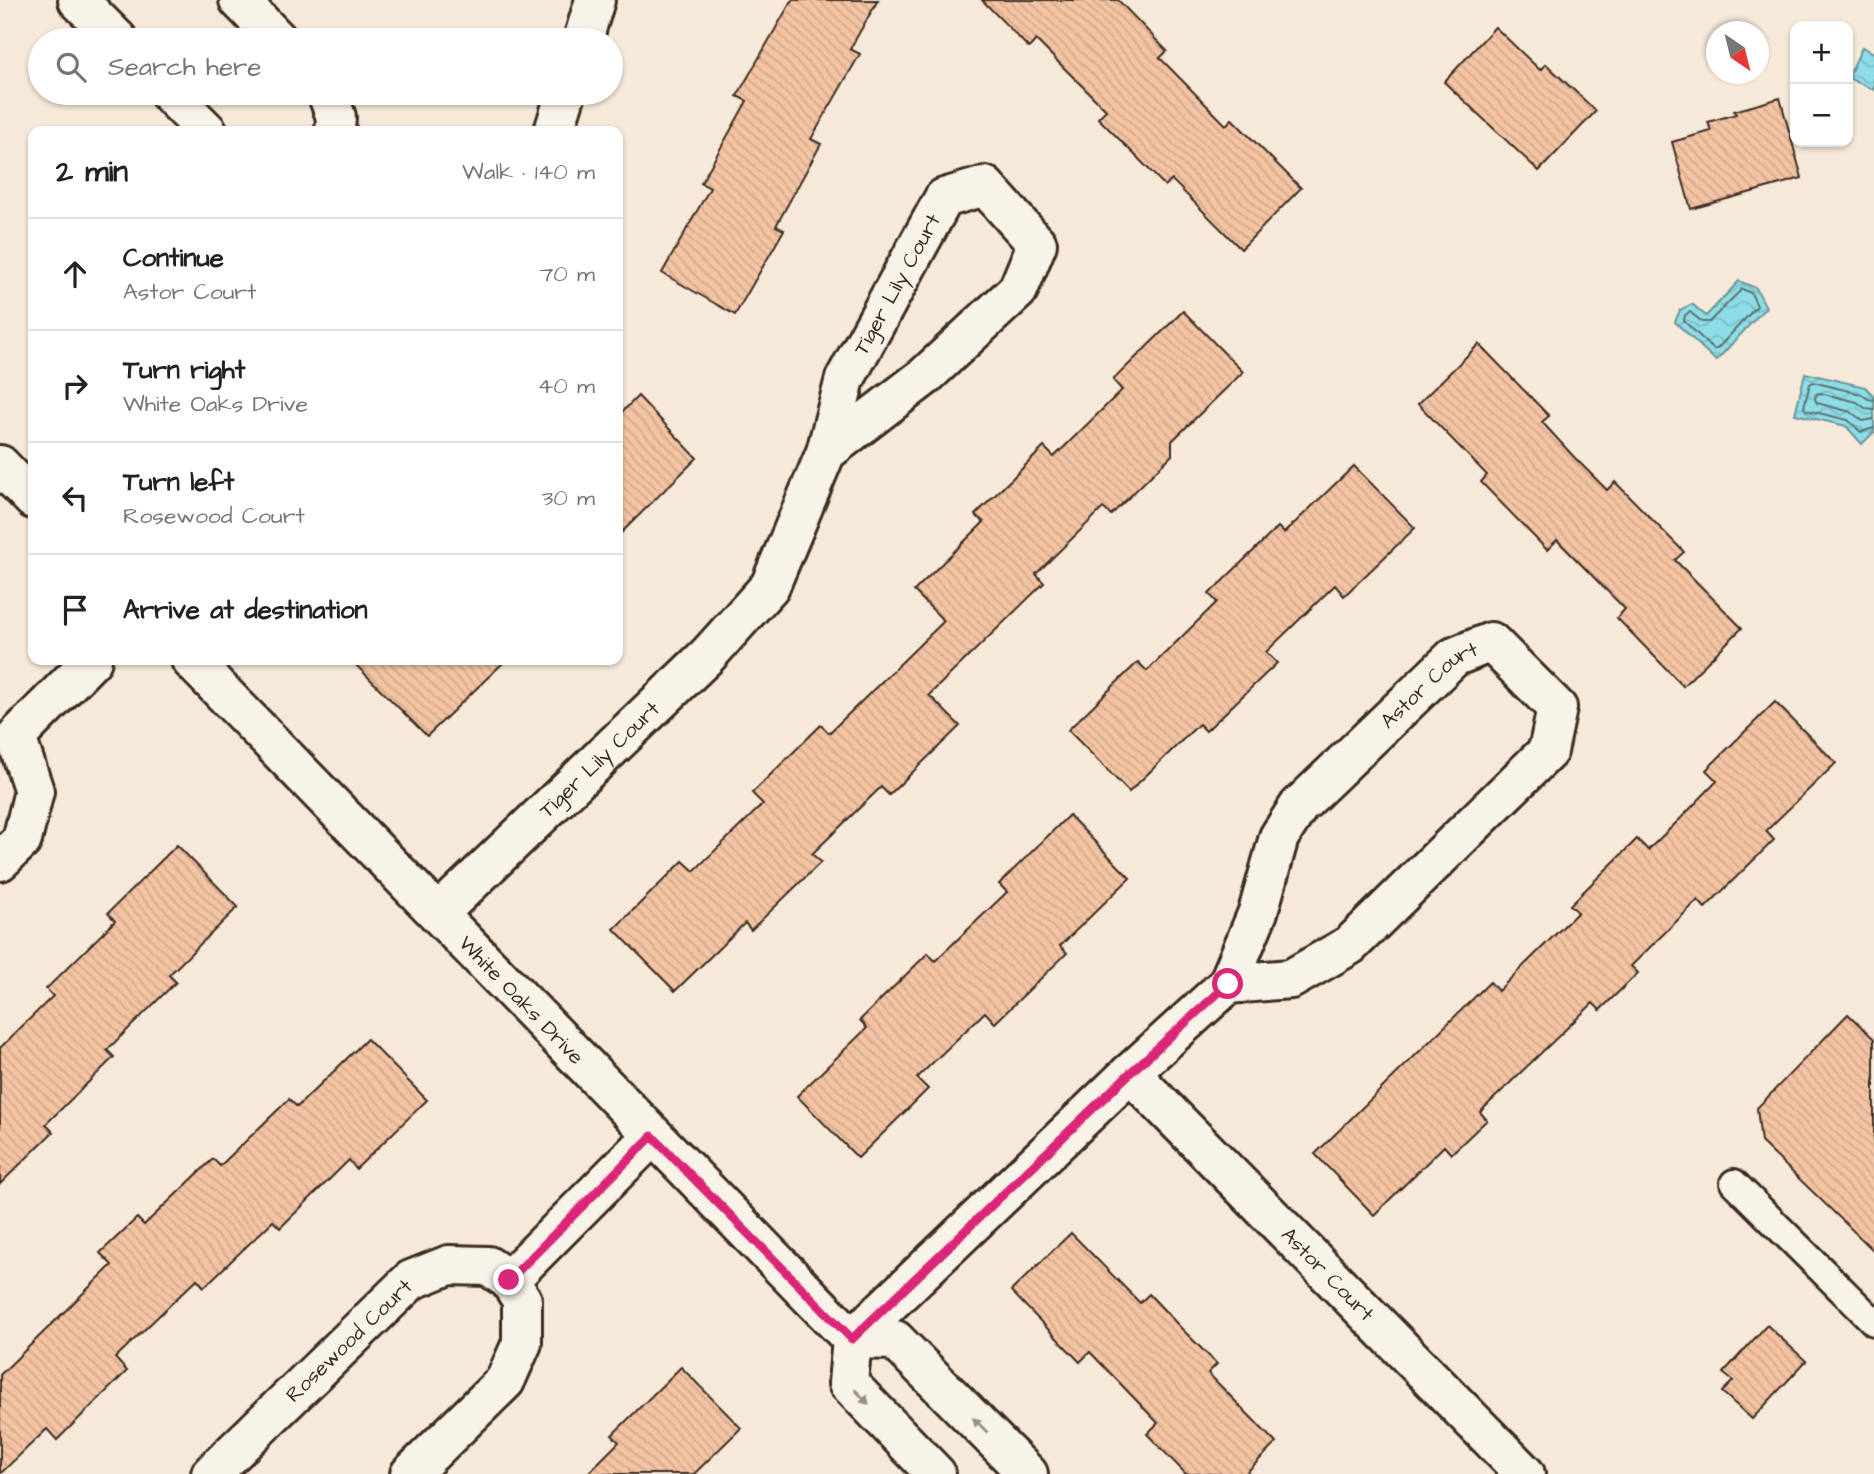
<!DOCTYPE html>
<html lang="en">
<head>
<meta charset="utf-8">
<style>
	:root { --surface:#fff; --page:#f6f6f6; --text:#222; --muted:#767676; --line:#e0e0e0 }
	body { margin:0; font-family:"Architects Daughter",sans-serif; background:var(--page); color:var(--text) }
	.controls { position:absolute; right:21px; top:21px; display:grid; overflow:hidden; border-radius:14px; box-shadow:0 2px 5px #0004 }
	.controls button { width:63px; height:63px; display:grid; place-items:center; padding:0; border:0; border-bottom:2px solid var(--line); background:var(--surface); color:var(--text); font:35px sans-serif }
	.compass { position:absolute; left:1706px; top:21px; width:63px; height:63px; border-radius:50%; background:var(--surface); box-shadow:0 2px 5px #0004; rotate:145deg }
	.stop { position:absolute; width:21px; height:21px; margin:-16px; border:5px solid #db2777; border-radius:50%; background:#fff }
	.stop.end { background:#db2777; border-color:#fff; box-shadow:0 2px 7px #0008 }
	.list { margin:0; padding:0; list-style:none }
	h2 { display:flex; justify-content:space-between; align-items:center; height:91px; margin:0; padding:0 28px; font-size:30px }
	h2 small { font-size:23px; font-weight:400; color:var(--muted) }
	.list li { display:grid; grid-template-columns:46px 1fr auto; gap:21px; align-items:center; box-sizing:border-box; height:112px; padding:0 28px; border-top:2px solid var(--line) }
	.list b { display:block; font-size:26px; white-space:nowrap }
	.list p { margin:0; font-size:23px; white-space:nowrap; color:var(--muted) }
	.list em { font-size:23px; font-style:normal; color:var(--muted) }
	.icon { flex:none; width:38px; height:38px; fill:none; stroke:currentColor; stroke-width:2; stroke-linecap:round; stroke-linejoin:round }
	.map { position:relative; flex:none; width:1874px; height:1474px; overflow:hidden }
	.search { position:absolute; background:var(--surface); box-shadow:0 2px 5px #0004; left:28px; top:28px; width:595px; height:77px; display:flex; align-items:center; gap:18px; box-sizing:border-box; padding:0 24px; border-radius:38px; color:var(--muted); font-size:26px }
	.panel { position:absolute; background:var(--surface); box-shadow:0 2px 5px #0004; left:28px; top:126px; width:595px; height:539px; border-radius:14px }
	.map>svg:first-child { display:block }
</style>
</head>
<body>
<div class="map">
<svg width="1874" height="1474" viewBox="0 0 1874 1474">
	<defs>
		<pattern id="water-waves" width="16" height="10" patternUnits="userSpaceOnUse" patternTransform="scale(1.75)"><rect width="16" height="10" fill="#8ddde8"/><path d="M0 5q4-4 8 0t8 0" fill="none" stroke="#7bbec7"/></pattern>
		<pattern id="building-back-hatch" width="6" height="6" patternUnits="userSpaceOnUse" patternTransform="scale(1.75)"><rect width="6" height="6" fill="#f3c3a3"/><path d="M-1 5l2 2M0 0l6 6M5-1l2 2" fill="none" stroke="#d1a88c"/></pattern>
	</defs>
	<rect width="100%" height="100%" fill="#f6e9da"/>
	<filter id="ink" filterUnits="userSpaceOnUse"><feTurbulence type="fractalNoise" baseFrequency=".0143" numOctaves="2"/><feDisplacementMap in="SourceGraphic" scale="14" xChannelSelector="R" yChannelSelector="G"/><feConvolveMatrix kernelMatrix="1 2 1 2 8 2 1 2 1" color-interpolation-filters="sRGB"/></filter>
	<g filter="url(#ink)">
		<g fill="url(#water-waves)" stroke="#6c9597" stroke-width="2">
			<polygon points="1862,47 1874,53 1874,90 1848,78"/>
			<polygon points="1739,281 1756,288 1766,307 1716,361 1675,322 1680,310 1692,304 1706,316"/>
			<polygon points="1805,373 1865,387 1874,396 1874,432 1862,444 1846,426 1795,414"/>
		</g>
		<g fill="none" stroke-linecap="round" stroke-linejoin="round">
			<g stroke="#5c726f" stroke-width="2">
				<polygon points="1742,289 1751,293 1757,306 1717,349 1713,349 1684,321 1685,315 1690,312 1702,322 1709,322"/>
				<polyline points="1874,400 1868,399 1861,394 1813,382 1810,384 1804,407 1806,410 1848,420 1861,432 1874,428"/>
				<polyline points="1874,409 1865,408 1857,402 1820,393 1816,394 1815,399 1817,403 1851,412 1863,421 1874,419"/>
			</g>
		</g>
		<g fill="url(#building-back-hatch)" stroke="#3b2a1e" stroke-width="2">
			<polygon points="792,0 878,0 850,49 860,54 811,139 821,144 776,226 784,230 735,315 662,273 710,188 701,183 747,101 737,96"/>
			<polygon points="982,0 1118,0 1167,51 1160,58 1226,125 1232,119 1301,188 1241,249 1172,180 1165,186 1132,152 1098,118 1106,110 1036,40 1029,48"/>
			<polygon points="1495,27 1540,70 1546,64 1596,111 1539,171 1444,82"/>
			<polygon points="1780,98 1802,178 1691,209 1672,142 1711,131 1708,122 1736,114 1734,111"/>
			<polygon points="1183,311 1243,372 1172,441 1172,455 1111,515 1103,508 1036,574 1044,583 929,695 960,726 889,795 881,787 812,854 821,862 751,930 745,923 675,991 614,929 683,861 694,871 763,804 752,793 821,725 829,733 944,621 914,591 984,522 975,515 1044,447 1054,457 1122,390 1113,380"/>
			<polygon points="1479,344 1549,416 1542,422 1574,457 1607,490 1615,482 1684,552 1675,560 1742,628 1683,686 1617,618 1625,609 1557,540 1547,550 1481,482 1487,475 1418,404"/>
			<polygon points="638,396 697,458 618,536 618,416"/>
			<polygon points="1354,466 1415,528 1344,596 1335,585 1266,652 1277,663 1206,731 1199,724 1129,792 1068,730 1138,662 1147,671 1217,602 1209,594 1278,527 1284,533"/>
			<polygon points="351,660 506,660 427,736"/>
			<polygon points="1775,702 1836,763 1766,831 1774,840 1705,908 1698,900 1631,966 1638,973 1600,1010 1593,1003 1515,1078 1480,1112 1487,1120 1451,1154 1444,1146 1374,1215 1315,1154 1490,982 1498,991 1578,912 1570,905 1637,839 1648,850 1682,817 1717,781 1706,770"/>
			<polygon points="1069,815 1130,878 1060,946 1067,953 995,1023 985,1012 917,1078 928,1089 858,1158 797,1096 867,1028 860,1020 928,953 935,961 1007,892 999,884"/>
			<polygon points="177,845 238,907 169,975 176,982 107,1050 114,1057 46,1124 53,1132 0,1184 0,1048 53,996 46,989 115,921 108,913"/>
			<polygon points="1848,1014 1874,1039 1874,1251 1761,1142 1757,1108"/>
			<polygon points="367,1039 427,1100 356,1169 349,1160 280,1228 273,1221 204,1287 197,1279 115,1358 127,1371 57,1440 47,1429 0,1474 0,1375 112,1265 100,1253 137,1218 144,1225 213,1159 220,1166 289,1099 297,1107"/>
			<polygon points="1071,1233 1140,1303 1149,1294 1182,1329 1217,1364 1208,1373 1276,1443 1245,1474 1186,1474 1147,1434 1158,1423 1090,1352 1080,1362 1011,1291"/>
			<polygon points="1767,1325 1806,1361 1752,1419 1722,1392 1733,1381 1723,1373"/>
			<polygon points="681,1367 741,1428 694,1474 587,1474 619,1442 612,1435"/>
		</g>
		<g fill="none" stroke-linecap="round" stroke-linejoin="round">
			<defs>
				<polyline id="service" points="1734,1183 1874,1322"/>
				<g id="minor">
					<polyline points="78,0 118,40"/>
					<polyline points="239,0 278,40"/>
					<polyline points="583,40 595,0"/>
					<polyline points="169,93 207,131"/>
					<polyline points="327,93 336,117 335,131"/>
					<polyline points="554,131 566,93"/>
					<polyline points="0,465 33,499"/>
					<path id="s1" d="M191,660C412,885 630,1114 852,1339L1130,1073L1228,984L1258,912L1279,837L1299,806L1454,657L1491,642L1557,708L1548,751L1350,945L1291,979L1228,984"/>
					<polyline points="16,737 92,660"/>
					<polyline points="0,861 22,840 34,791 16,737"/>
					<path id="s2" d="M439,913L708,655L770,586L826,452L845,379L944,198L985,186L1037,244L1018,290L924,377L826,452"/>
					<path id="s3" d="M1130,1073L1525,1474"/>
					<polyline points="509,1280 652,1136"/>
					<path id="s4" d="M211,1474L411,1280L449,1265L488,1266L509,1280L522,1300V1343L505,1381L410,1474"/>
					<polyline points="936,1474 848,1383 852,1339 895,1340 1028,1474"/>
				</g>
			</defs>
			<use href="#service" stroke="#3b2a1e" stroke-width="32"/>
			<use href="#minor" stroke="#3b2a1e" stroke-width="44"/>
			<use href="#service" stroke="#f7f3e8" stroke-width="26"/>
			<use href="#minor" stroke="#f7f3e8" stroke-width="38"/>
		</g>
		<defs><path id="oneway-solid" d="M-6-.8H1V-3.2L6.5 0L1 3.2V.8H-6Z" transform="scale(1.75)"/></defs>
		<g fill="#998e83">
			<use href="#oneway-solid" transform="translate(862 1397) rotate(46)"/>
			<use href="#oneway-solid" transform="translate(980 1425) rotate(-135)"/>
		</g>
	</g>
	<g fill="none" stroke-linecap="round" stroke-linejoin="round" filter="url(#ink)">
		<polyline stroke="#db2777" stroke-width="9" points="509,1280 652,1136 852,1339 1130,1073 1228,984"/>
	</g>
	<g text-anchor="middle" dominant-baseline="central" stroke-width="5" stroke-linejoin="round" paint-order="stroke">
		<g font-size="21" fill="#3b2a1e" stroke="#f7f3e8">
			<text stroke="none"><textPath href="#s2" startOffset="794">Tiger Lily Court</textPath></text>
			<text stroke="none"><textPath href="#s1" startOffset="1836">Astor Court</textPath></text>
			<text stroke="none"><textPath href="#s2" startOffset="222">Tiger Lily Court</textPath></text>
			<text stroke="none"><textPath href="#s1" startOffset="474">White Oaks Drive</textPath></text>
			<text stroke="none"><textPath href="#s3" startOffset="282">Astor Court</textPath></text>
			<text stroke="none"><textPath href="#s4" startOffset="192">Rosewood Court</textPath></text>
		</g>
	</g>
</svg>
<div class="controls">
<button>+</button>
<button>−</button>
</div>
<svg class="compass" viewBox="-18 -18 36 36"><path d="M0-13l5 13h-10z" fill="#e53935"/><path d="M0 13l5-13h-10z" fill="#767676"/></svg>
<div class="stop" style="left:1228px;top:984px"></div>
<div class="stop end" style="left:509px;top:1280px"></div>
<div class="search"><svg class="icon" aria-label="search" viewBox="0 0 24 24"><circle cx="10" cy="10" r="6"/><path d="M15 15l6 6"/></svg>Search here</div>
<section class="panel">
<h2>2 min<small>Walk · 140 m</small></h2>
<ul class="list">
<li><svg class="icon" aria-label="ahead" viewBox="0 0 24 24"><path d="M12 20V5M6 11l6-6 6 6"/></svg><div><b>Continue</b><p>Astor Court</p></div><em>70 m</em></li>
<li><svg class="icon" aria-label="right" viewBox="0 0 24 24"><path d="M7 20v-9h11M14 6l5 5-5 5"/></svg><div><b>Turn right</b><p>White Oaks Drive</p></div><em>40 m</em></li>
<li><svg class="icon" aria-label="left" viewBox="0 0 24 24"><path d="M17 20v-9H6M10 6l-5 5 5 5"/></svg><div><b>Turn left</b><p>Rosewood Court</p></div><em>30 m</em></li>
<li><svg class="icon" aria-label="arrive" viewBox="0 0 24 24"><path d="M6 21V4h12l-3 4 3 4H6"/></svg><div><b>Arrive at destination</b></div></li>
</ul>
</section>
</div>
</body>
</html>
